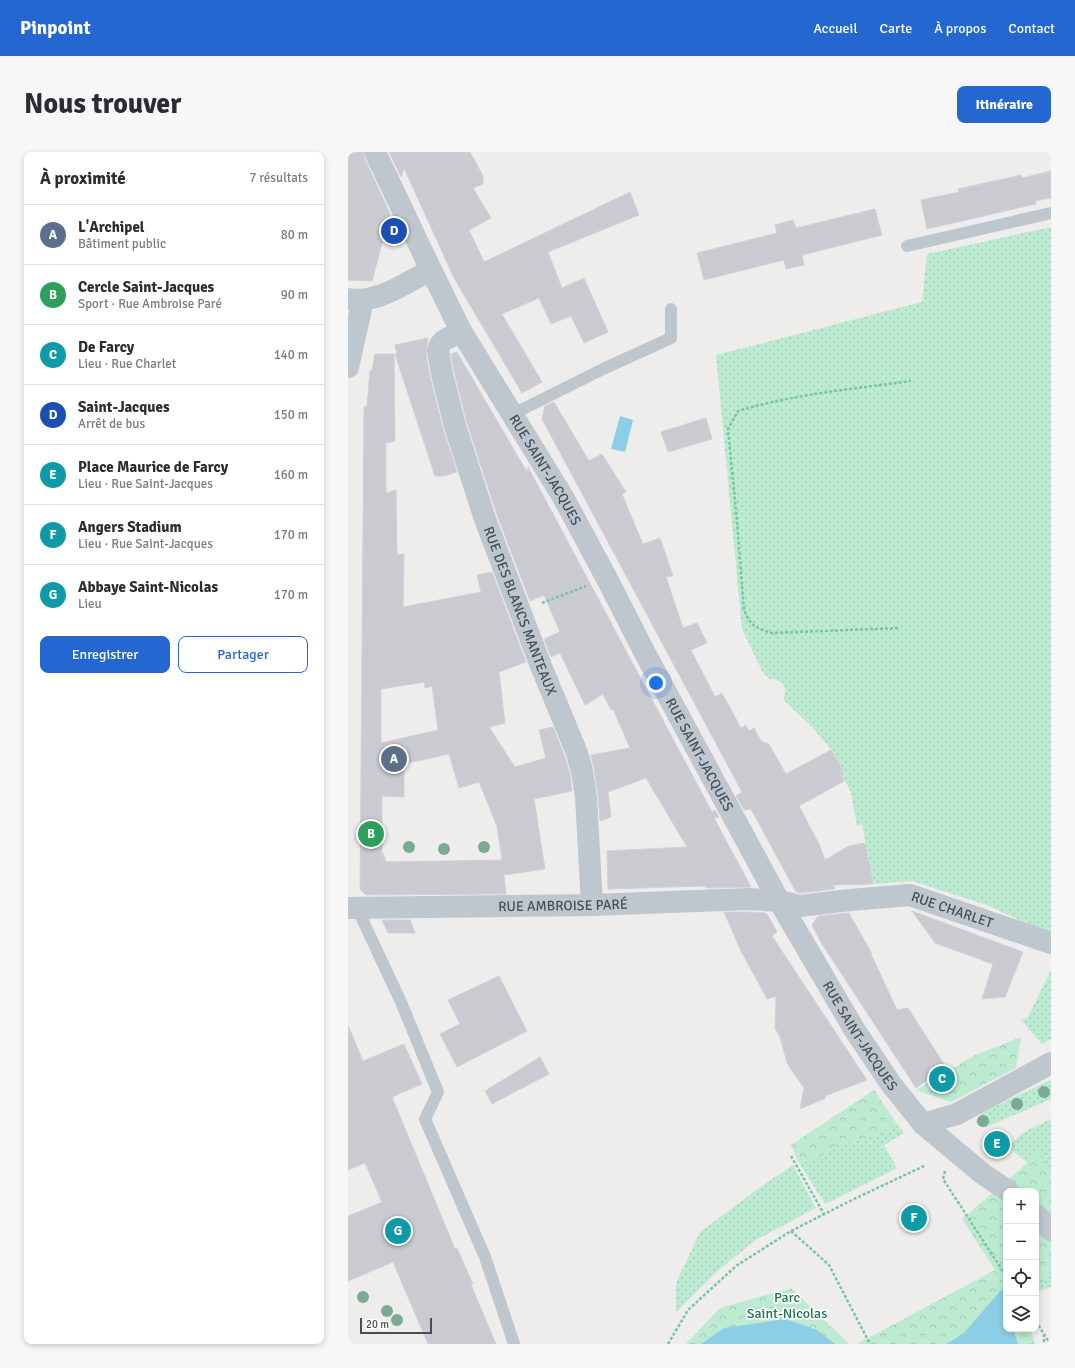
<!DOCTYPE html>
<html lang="fr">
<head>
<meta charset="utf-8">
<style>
	:root { --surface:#fff; --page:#f7f7f7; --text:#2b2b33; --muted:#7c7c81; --line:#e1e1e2; --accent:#2467d1 }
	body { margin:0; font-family:Signika,sans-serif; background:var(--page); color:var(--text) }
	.controls { position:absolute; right:12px; bottom:12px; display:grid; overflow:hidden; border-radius:8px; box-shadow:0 2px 6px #0003 }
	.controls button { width:36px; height:36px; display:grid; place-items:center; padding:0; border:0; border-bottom:1px solid var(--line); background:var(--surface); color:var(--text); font:20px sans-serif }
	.scale { position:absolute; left:12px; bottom:10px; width:72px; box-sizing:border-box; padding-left:4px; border:2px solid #464f58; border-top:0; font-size:11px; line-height:14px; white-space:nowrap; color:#464f58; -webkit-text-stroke:3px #fff; paint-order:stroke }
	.you { position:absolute; left:308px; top:531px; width:14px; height:14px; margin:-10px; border:3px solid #fff; border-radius:50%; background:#1a73e8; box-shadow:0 0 0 6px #1a73e833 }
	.badge { display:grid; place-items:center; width:26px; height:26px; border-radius:50%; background:var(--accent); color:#fff; font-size:13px; font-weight:700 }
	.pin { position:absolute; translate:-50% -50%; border:2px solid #fff; box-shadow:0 1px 4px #0006 }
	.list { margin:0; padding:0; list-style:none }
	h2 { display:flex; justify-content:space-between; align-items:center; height:52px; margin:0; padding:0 16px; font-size:17px }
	h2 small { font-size:13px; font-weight:400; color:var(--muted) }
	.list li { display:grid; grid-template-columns:26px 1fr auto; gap:12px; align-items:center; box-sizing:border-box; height:60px; padding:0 16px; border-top:1px solid var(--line) }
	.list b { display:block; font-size:15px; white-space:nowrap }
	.list p { margin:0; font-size:13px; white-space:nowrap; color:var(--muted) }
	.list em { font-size:13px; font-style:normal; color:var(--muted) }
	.actions { display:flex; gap:8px; padding:12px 16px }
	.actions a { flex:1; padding:9px 0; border:1px solid var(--accent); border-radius:8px; text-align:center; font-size:14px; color:var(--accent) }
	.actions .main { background:var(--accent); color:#fff }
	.icon { flex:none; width:22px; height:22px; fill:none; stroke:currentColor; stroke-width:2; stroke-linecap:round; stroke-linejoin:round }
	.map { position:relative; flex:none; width:703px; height:1192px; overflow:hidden; border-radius:8px }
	header { display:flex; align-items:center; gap:24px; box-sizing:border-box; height:56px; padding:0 20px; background:var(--accent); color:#fff }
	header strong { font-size:19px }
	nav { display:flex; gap:22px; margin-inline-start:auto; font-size:14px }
	.intro { display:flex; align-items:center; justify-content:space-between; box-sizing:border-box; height:96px; padding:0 24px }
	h1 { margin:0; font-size:28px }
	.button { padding:10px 18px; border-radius:8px; background:var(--accent); color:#fff; font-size:14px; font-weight:700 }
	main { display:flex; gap:24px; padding:0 24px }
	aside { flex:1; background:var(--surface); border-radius:8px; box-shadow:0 2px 6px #0003 }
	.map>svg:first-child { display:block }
</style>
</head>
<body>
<header>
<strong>Pinpoint</strong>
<nav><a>Accueil</a><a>Carte</a><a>À propos</a><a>Contact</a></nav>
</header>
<div class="intro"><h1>Nous trouver</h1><a class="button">Itinéraire</a></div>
<main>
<aside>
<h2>À proximité<small>7 résultats</small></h2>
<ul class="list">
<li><span class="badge" style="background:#5c6f8a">A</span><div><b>L'Archipel</b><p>Bâtiment public</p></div><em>80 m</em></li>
<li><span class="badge" style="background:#2e9e5b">B</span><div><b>Cercle Saint-Jacques</b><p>Sport · Rue Ambroise Paré</p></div><em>90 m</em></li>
<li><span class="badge" style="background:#0f9aa8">C</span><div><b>De Farcy</b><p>Lieu · Rue Charlet</p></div><em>140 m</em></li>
<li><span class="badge" style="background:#1a4fb4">D</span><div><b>Saint-Jacques</b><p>Arrêt de bus</p></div><em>150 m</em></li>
<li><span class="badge" style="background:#0f9aa8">E</span><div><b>Place Maurice de Farcy</b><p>Lieu · Rue Saint-Jacques</p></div><em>160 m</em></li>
<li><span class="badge" style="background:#0f9aa8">F</span><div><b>Angers Stadium</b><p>Lieu · Rue Saint-Jacques</p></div><em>170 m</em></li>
<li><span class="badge" style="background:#0f9aa8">G</span><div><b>Abbaye Saint-Nicolas</b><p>Lieu</p></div><em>170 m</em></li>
</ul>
<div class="actions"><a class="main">Enregistrer</a><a>Partager</a></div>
</aside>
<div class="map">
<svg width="703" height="1192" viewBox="0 0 703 1192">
	<defs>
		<pattern id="grass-dots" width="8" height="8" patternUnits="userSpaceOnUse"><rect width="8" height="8" fill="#bcebd1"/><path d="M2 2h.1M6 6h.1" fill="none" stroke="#a3cbb6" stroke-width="1.8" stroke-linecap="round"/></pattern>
		<pattern id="forest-crowns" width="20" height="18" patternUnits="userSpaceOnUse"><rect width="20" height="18" fill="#bcebd1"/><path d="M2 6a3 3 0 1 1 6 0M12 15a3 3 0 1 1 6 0" fill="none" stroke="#a3cbb6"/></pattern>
	</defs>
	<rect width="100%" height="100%" fill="#efecec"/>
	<g fill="url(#grass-dots)">
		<path d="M703,75V784L642,754L564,729L525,732L514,672L509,674L503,640L492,620L495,618L483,597L466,577L435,547C441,536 434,526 421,527L414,519L394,477L368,203L574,150L579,102Z"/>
		<polygon points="703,818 703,887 694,892 672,867 678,867 680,865"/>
		<polygon points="703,928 703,947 636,976 627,970 636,960 643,956"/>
		<polygon points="703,967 703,1034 691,1020 660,995 674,981"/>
		<polygon points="549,972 556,981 536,993 549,1016 477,1052 450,1009 464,1010 491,992 530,983"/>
		<polygon points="445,1013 468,1056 408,1088 373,1116 328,1160 328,1131 352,1080 414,1034"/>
		<polygon points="688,1088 703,1108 703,1135 689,1140 688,1138"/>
	</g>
	<g fill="url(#forest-crowns)">
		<polygon points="673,885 668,916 603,950 568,938 627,903"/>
		<polygon points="526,938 549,972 530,983 491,992 464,1010 450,1009 443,993"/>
		<polygon points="691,1001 703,1020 703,1121 688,1137 688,1039 658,1039 658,1177 682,1177 687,1190 686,1192 509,1192 647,1118 614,1067"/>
		<polygon points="443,1136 501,1192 487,1192 469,1178 376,1176 353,1192 338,1192 372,1156"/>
	</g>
	<g fill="#8ccee5">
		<polygon points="272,264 285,268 277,300 263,297"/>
		<polygon points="655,1136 658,1141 658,1177 667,1177 666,1179 670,1192 598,1192 615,1182"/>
		<polygon points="438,1167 469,1178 487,1192 353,1192 376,1176"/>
	</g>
	<g fill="#cacbd1" stroke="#d1d2d8" fill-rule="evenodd">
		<polygon points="0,0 15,0 16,5 42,62 24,129 0,128"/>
		<polygon points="41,0 122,0 135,24 135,32 125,36 143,66 121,78 136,110 282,40 291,63 200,100 214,136 236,126 260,180 236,191 223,164 203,172 191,146 154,162 194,230 174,241 106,126 56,16 53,25"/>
		<polygon points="703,19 703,46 687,49 688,52 579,77 573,48 611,40 610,37 673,23 674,26"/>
		<polygon points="527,57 534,83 454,103 456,113 438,117 436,108 356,128 349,101 429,81 427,73 445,68 448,76"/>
		<polygon points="80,186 78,200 82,225 95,277 109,320 95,324 87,324 47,202 49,202 47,193"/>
		<polygon points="109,200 179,320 180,315 364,660 367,658 371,665 366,666 403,735 358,736 357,734 260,737 259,699 339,695 298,626 260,640 263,665 252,669 250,643 246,617 243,603 282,596 265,557 263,558 255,542 237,553 212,501 203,505 196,487 212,480 196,443 182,449 149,363 119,271 106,219 103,202"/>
		<path d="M27,202H46L47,289L38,291V341L48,338L49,403L56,402L55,455L133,440L129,423L144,420L178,510L151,520L157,571L141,575L167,615L198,606L191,578L205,575L217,605L222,622L224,639L186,647L197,717L156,723L158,742L18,743L12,737L16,255L19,254L22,219L24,218ZM76,530L77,536L84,534L90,578L33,591V537ZM101,602L111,636L131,630L149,674L154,708L38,710L35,701L34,710V644L56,645V612Z"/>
		<polygon points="206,250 241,309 254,302 278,340 274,342 295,392 312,386 325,424 318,425 335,476 349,471 359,491 343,498 367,545 374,541 393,576 398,573 401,579 406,576 413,589 421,592 438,622 483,598 495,618 492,620 496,629 451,654 471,692 477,708 501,694 517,691 525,732 485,733 487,737 452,741 448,740 403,657 396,658 388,644 394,640 194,267 197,254"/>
		<polygon points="358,266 364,287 320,300 313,280"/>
		<polygon points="564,759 675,800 657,845 634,847 645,812 587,791"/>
		<polygon points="376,760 401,760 417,761 419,762 429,780 424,784 519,928 477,944 478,946 452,957 456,936 439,911 432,885 427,876 428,844 419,847 393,799"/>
		<polygon points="501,761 524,802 523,802 549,858 560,856 598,915 568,936 474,792 464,773 470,764"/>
		<polygon points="34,768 62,768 67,781 40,781"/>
		<polygon points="151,824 179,879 109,915 92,882 112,872 100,848"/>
		<polygon points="0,873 15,909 56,892 74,932 44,945 107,1097 109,1096 125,1132 123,1133 148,1192 80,1192 45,1110 0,1129 0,1064 34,1050 17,1011 0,1018"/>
		<polygon points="192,905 201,922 144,952 137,939"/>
	</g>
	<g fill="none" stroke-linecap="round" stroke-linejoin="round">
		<g stroke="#77c6a3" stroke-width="2.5" stroke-dasharray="3 2" stroke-linecap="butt">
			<polyline points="194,451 238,434"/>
			<path d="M550,476L424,481C408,476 403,475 396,458L389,369L380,277L390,259C446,242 505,237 563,229"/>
			<polyline points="443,1004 476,1062"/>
			<polyline points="597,1019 595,1027 658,1124"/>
			<polyline points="443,1079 481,1113 522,1192"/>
			<polyline points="688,1169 702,1192"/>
			<polyline points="696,1182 696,1192"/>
			<polyline points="320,1192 340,1158 388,1114 443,1079 504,1048 578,1013"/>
		</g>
		<g stroke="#bec6ce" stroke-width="12">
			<polyline points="559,94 703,61"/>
			<polyline points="165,262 255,217 323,186 323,157"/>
			<polyline points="9,756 53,850 90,940 77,967 137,1105 166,1192"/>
		</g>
		<g stroke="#bec6ce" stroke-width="22">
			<path id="s1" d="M27,0L83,118L113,179L215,345L258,425L299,505L431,749L506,877L543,932L575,972L635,1022L660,1039"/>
			<path d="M0,147C30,152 57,131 83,118"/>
			<path id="s2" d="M113,179L95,189L92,193L90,198L94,222L107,274L137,367L193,514L229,601L234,619L238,645L244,753"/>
			<polyline points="0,215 15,148"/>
			<path id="s3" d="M0,756L244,753L401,747L431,749L451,754L502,748L562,743L703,791"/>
			<polyline points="575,972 609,962 703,911"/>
			<polyline points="688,1063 703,1078"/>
		</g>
	</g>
	<g fill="#7baa95">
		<circle cx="61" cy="695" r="6"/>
		<circle cx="136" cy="695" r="6"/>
		<circle cx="96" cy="697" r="6"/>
		<circle cx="696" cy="940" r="6"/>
		<circle cx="669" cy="952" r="6"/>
		<circle cx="635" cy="969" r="6"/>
		<circle cx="15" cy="1145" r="6"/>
		<circle cx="39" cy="1159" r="6"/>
		<circle cx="49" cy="1168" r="6"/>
	</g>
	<g text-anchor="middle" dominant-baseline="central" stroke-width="3.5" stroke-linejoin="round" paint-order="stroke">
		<g font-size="14" fill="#464f58" stroke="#fff">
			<text stroke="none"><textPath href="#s1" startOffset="361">RUE SAINT-JACQUES</textPath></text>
			<text stroke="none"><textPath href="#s2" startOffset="305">RUE DES BLANCS MANTEAUX</textPath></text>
			<text stroke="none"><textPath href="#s1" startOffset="685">RUE SAINT-JACQUES</textPath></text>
			<text stroke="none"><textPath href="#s3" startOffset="215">RUE AMBROISE PARÉ</textPath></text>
			<text stroke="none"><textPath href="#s3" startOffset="608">RUE CHARLET</textPath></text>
			<text stroke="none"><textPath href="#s1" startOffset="1009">RUE SAINT-JACQUES</textPath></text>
		</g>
		<g font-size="14" fill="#1c744d" stroke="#fff">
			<text x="439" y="1145">Parc<tspan x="439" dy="16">Saint-Nicolas</tspan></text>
		</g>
	</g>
</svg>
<div class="controls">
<button>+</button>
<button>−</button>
<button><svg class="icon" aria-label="locate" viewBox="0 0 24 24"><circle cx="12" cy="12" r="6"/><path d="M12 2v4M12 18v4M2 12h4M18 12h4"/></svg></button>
<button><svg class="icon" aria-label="layers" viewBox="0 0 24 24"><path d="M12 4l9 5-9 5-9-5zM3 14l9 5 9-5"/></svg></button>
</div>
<div class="scale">20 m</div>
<div class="you"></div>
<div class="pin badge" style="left:46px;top:607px;background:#5c6f8a">A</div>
<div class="pin badge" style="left:23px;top:682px;background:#2e9e5b">B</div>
<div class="pin badge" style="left:594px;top:927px;background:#0f9aa8">C</div>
<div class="pin badge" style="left:46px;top:79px;background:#1a4fb4">D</div>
<div class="pin badge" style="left:649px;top:992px;background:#0f9aa8">E</div>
<div class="pin badge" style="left:566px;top:1066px;background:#0f9aa8">F</div>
<div class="pin badge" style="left:50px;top:1079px;background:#0f9aa8">G</div>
</div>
</main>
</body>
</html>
